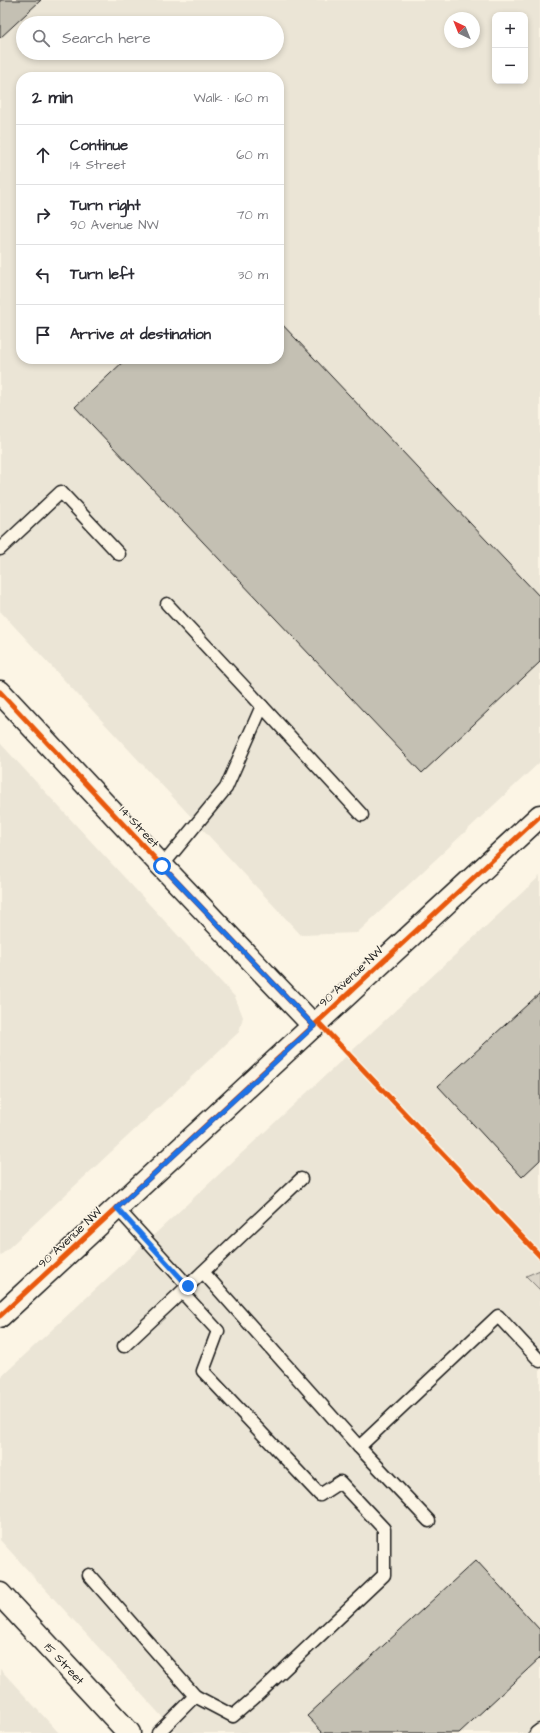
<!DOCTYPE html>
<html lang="en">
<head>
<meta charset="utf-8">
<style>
	:root { --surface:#fff; --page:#f2f2f3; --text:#2b2b33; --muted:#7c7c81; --line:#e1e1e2 }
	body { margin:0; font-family:"Architects Daughter",sans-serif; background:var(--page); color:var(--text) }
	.controls { position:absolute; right:12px; top:12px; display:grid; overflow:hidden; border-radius:8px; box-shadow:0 2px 6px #0003 }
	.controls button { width:36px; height:36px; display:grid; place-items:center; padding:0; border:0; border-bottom:1px solid var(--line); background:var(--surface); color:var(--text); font:20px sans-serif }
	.compass { position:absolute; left:444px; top:12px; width:36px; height:36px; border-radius:50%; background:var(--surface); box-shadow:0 2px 6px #0003; rotate:317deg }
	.stop { position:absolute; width:12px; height:12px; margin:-9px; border:3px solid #1a73e8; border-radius:50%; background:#fff }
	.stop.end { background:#1a73e8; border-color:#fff; box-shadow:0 1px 4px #0008 }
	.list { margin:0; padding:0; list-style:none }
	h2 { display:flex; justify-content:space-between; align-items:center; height:52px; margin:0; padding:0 16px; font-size:17px }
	h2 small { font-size:13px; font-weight:400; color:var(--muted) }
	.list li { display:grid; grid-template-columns:26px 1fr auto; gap:12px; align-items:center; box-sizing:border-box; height:60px; padding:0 16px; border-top:1px solid var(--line) }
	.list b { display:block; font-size:15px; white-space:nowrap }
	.list p { margin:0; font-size:13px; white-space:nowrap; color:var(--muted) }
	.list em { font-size:13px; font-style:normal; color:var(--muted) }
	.icon { flex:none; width:22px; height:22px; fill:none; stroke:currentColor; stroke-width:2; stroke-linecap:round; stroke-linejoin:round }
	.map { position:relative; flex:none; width:540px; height:1733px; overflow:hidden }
	.search { position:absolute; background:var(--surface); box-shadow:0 2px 6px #0003; left:16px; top:16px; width:268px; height:44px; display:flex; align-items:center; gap:10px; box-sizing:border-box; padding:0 14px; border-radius:22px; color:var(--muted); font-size:15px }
	.panel { position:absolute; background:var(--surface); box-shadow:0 2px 6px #0003; left:16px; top:72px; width:268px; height:292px; border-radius:16px }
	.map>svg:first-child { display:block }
</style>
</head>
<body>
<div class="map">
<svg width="540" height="1733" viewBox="0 0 540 1733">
	<rect width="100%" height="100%" fill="#fcf5e5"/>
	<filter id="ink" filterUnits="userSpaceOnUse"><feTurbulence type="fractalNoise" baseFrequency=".025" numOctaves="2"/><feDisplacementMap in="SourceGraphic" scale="8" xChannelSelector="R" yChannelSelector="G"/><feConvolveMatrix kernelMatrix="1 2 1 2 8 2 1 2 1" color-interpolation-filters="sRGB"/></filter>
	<g filter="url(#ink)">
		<g fill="#ebe5d6" fill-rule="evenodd">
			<path d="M0,0H540V762L357,933L301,935L0,611ZM495,15H525V81H495ZM450,18H474V42H450ZM23,23H277V53H23ZM21,77H279V359H21Z"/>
			<polygon points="0,743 235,997 243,1017 239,1032 0,1256"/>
			<polygon points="540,876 540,1270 526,1276 540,1290 540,1733 177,1733 0,1540 0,1378"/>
			<polygon points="0,1669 59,1733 0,1733"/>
		</g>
		<polygon fill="#dbd5c8" stroke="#7c7872" points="540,1270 540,1290 526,1276"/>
		<g fill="#c4c0b3" stroke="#1c1c1c">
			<polygon points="0,0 41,0 0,38"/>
			<polygon points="279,321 540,597 540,662 422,773 75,407 126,359 279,359"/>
			<polygon points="540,993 540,1160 522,1177 438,1086"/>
			<polygon points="476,1560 540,1630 540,1658 459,1733 323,1733 307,1716"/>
		</g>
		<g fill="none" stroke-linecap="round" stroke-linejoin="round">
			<defs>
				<g id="lane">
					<polyline points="0,549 61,492 119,554"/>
					<polyline points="167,604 262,706"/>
					<polyline points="162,866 226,788 262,706 362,815"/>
					<polyline points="117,1208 188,1286 124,1346"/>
					<polyline points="203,1272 359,1447 498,1316 540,1361"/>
					<polyline points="188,1286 301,1179"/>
					<polyline points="182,1292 218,1331 203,1371 320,1495 340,1482 384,1529 384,1575 254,1698 233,1716 195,1696"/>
					<polyline points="359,1447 429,1521"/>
					<polyline points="89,1575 195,1696 158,1733"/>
					<polyline points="536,1733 540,1730"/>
				</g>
				<g id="street">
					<polyline points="0,692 162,866 314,1026"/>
					<polyline points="0,1316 540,816"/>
					<polyline points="0,1594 129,1733"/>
				</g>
			</defs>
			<use href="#lane" stroke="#1c1c1c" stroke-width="15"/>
			<use href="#street" stroke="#1c1c1c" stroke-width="25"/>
			<use href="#lane" stroke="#fcf5e5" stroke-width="12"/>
			<use href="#street" stroke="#fcf5e5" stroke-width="22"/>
			<defs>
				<g id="cycleway">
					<polyline points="0,692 162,866 314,1026"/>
					<polyline points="318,1022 540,1256"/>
					<polyline points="0,1316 540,816"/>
				</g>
			</defs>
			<use href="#cycleway" stroke="#fcf5e5" stroke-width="8"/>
			<use href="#cycleway" stroke="#e8590c" stroke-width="5"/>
		</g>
	</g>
	<g fill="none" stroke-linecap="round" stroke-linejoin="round" filter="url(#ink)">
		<polyline stroke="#1a73e8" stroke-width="5" points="162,866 314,1026 117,1208 188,1286"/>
	</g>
	<g text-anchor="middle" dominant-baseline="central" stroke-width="3.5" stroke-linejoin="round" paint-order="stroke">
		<g font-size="12" fill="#1c1c1c" stroke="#fcf5e5">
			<text transform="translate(139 827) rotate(47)">14 Street</text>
			<text transform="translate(351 977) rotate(-43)">90 Avenue NW</text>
			<text transform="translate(70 1238) rotate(-43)">90 Avenue NW</text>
			<text transform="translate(64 1664) rotate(47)">15 Street</text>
		</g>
	</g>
</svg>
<div class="controls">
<button>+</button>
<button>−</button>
</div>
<svg class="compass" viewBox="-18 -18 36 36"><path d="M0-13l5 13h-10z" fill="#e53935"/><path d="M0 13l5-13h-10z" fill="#7c7c81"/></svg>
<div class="stop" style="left:162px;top:866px"></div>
<div class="stop end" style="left:188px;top:1286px"></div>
<div class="search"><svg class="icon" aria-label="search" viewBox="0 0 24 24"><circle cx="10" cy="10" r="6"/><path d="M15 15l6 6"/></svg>Search here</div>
<section class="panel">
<h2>2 min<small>Walk · 160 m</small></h2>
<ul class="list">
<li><svg class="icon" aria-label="ahead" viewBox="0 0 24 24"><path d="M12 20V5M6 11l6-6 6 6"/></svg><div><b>Continue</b><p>14 Street</p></div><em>60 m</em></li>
<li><svg class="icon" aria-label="right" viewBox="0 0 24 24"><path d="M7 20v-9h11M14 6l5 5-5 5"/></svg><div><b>Turn right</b><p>90 Avenue NW</p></div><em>70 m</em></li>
<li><svg class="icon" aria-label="left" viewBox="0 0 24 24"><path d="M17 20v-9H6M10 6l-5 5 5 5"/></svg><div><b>Turn left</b></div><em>30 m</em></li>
<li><svg class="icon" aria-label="arrive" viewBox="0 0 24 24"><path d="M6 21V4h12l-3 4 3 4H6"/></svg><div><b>Arrive at destination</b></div></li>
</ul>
</section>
</div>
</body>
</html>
